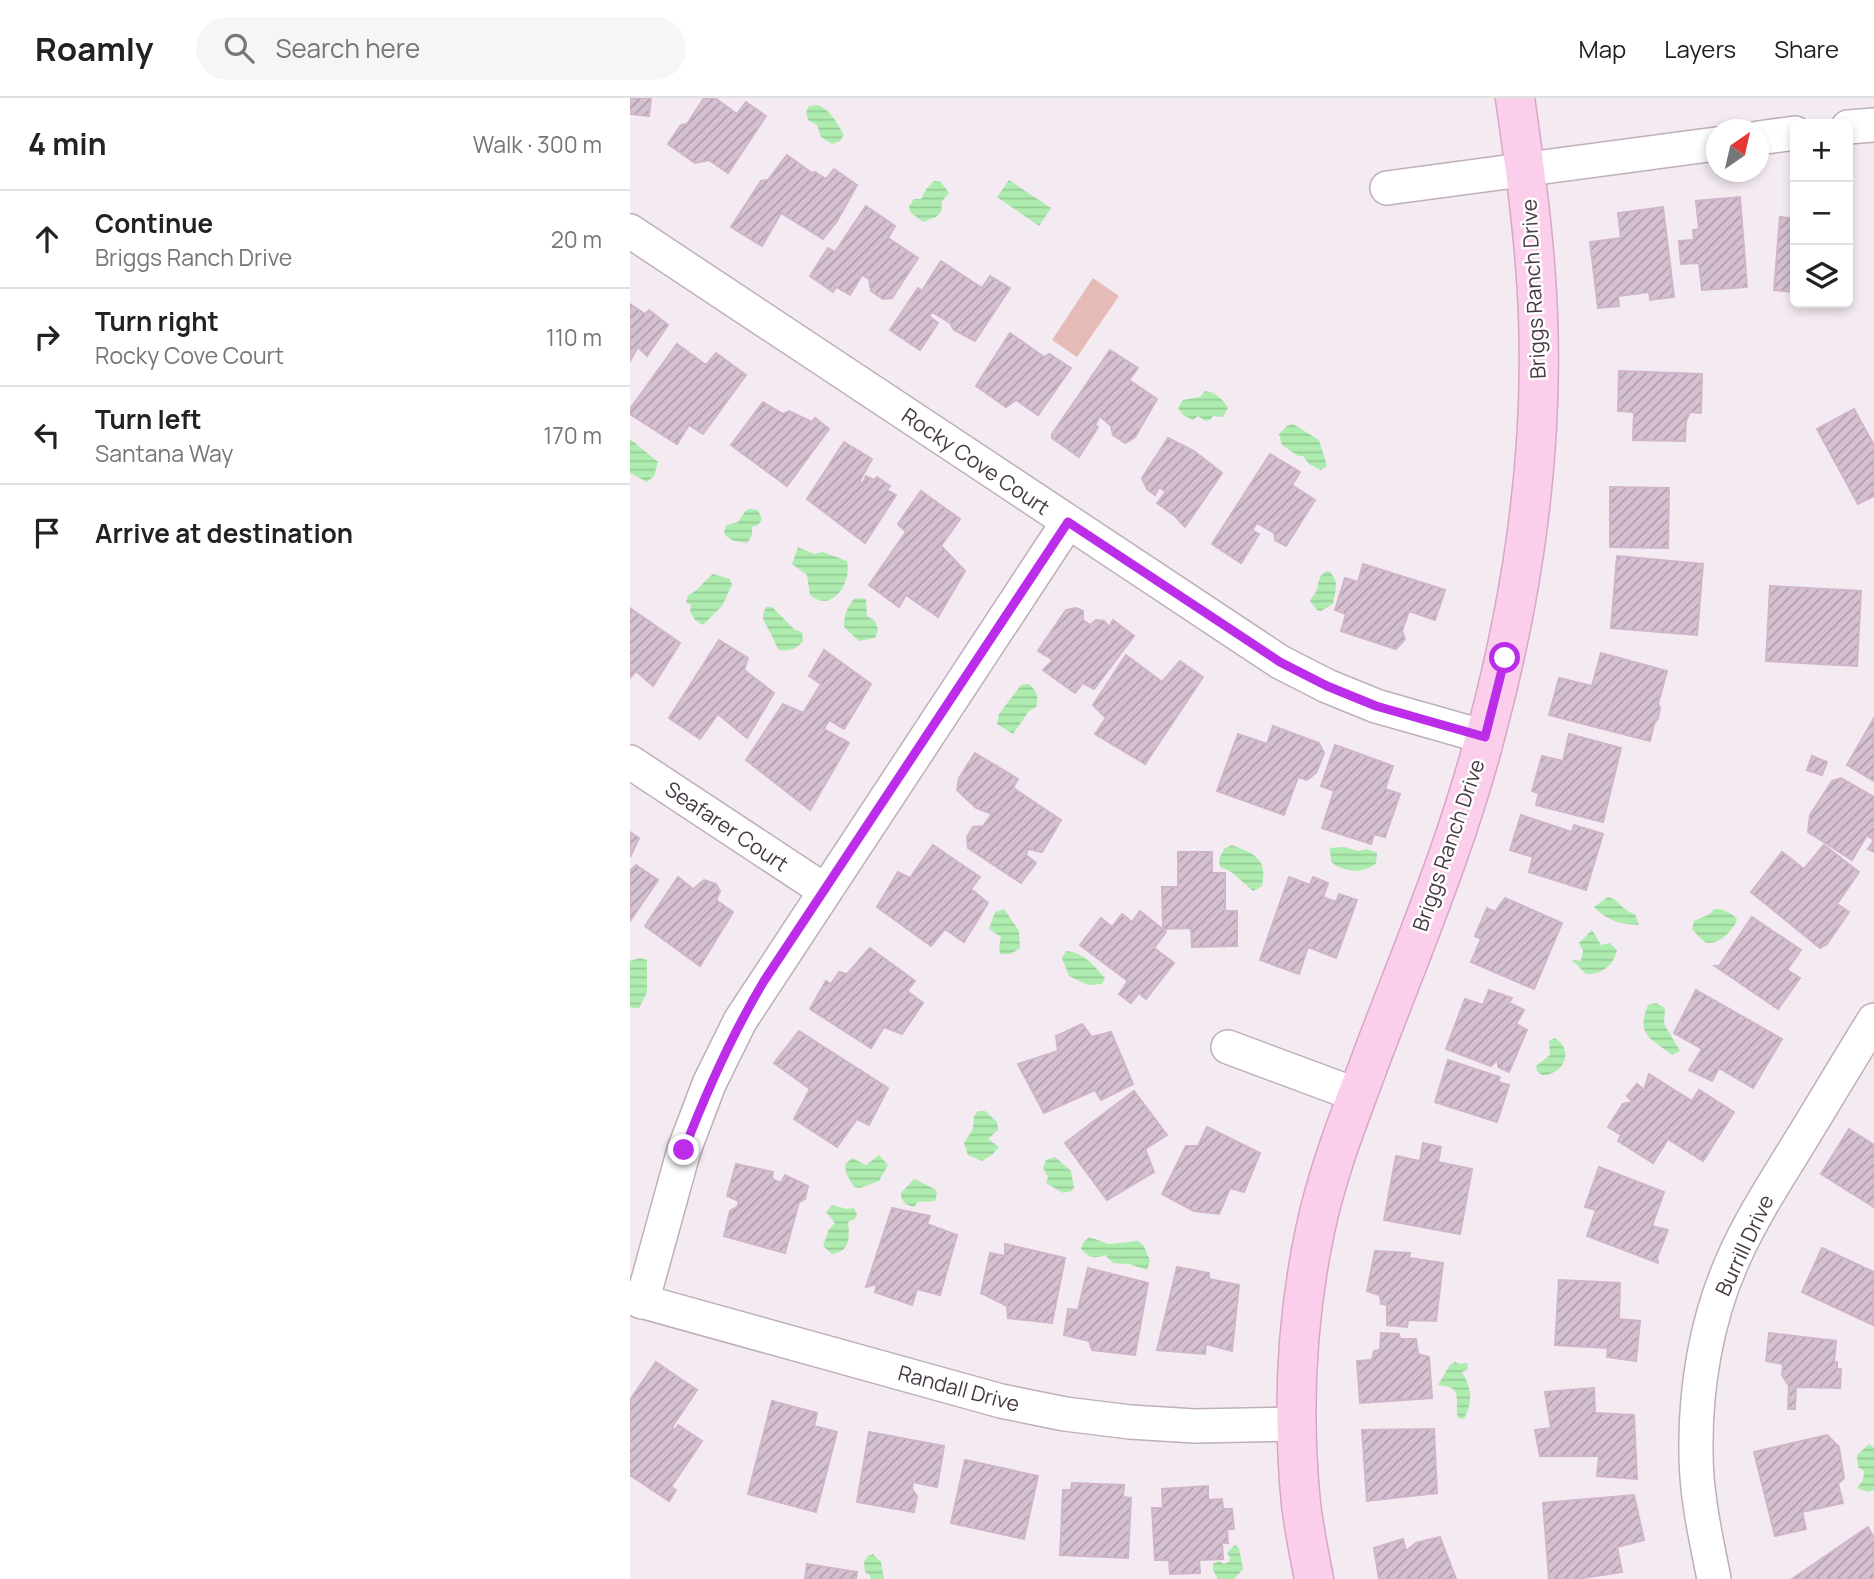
<!DOCTYPE html>
<html lang="en">
<head>
<meta charset="utf-8">
<style>
	:root { --surface:#fff; --page:#f6f6f6; --text:#222; --muted:#767676; --line:#e0e0e0 }
	body { margin:0; font-family:Manrope,sans-serif; background:var(--page); color:var(--text) }
	.controls { position:absolute; right:21px; top:21px; display:grid; overflow:hidden; border-radius:10px; box-shadow:0 4px 10px #0003 }
	.controls button { width:63px; height:63px; display:grid; place-items:center; padding:0; border:0; border-bottom:2px solid var(--line); background:var(--surface); color:var(--text); font:35px sans-serif }
	.compass { position:absolute; left:1076px; top:21px; width:63px; height:63px; border-radius:50%; background:var(--surface); box-shadow:0 4px 10px #0003; rotate:34deg }
	.stop { position:absolute; width:21px; height:21px; margin:-16px; border:5px solid #bc2dea; border-radius:50%; background:#fff }
	.stop.end { background:#bc2dea; border-color:#fff; box-shadow:0 2px 7px #0008 }
	.list { margin:0; padding:0; list-style:none }
	h2 { display:flex; justify-content:space-between; align-items:center; height:91px; margin:0; padding:0 28px; font-size:30px }
	h2 small { font-size:23px; font-weight:400; color:var(--muted) }
	.list li { display:grid; grid-template-columns:46px 1fr auto; gap:21px; align-items:center; box-sizing:border-box; height:98px; padding:0 28px; border-top:2px solid var(--line) }
	.list b { display:block; font-size:26px; white-space:nowrap }
	.list p { margin:0; font-size:23px; white-space:nowrap; color:var(--muted) }
	.list em { font-size:23px; font-style:normal; color:var(--muted) }
	.icon { flex:none; width:38px; height:38px; fill:none; stroke:currentColor; stroke-width:2; stroke-linecap:round; stroke-linejoin:round }
	.map { position:relative; flex:none; width:1244px; height:1481px; overflow:hidden }
	header { display:flex; align-items:center; gap:42px; box-sizing:border-box; height:98px; padding:0 35px; background:var(--surface); border-bottom:2px solid var(--line) }
	header strong { font-size:33px }
	nav { display:flex; gap:38px; margin-inline-start:auto; font-size:24px }
	.search { width:490px; height:63px; background:var(--page); display:flex; align-items:center; gap:18px; box-sizing:border-box; padding:0 24px; border-radius:38px; color:var(--muted); font-size:26px }
	main { display:flex }
	aside { flex:1; background:var(--surface) }
	.map>svg:first-child { display:block }
</style>
</head>
<body>
<header>
<strong>Roamly</strong>
<div class="search"><svg class="icon" aria-label="search" viewBox="0 0 24 24"><circle cx="10" cy="10" r="6"/><path d="M15 15l6 6"/></svg>Search here</div>
<nav><a>Map</a><a>Layers</a><a>Share</a></nav>
</header>
<main>
<aside>
<h2>4 min<small>Walk · 300 m</small></h2>
<ul class="list">
<li><svg class="icon" aria-label="ahead" viewBox="0 0 24 24"><path d="M12 20V5M6 11l6-6 6 6"/></svg><div><b>Continue</b><p>Briggs Ranch Drive</p></div><em>20 m</em></li>
<li><svg class="icon" aria-label="right" viewBox="0 0 24 24"><path d="M7 20v-9h11M14 6l5 5-5 5"/></svg><div><b>Turn right</b><p>Rocky Cove Court</p></div><em>110 m</em></li>
<li><svg class="icon" aria-label="left" viewBox="0 0 24 24"><path d="M17 20v-9H6M10 6l-5 5 5 5"/></svg><div><b>Turn left</b><p>Santana Way</p></div><em>170 m</em></li>
<li><svg class="icon" aria-label="arrive" viewBox="0 0 24 24"><path d="M6 21V4h12l-3 4 3 4H6"/></svg><div><b>Arrive at destination</b></div></li>
</ul>
</aside>
<div class="map">
<svg width="1244" height="1481" viewBox="0 0 1244 1481">
	<defs>
		<pattern id="water-rules" width="6" height="5" patternUnits="userSpaceOnUse" patternTransform="scale(1.75)"><rect width="6" height="5" fill="#adecae"/><path d="M0 2.5h6" fill="none" stroke="#96cb97"/></pattern>
		<pattern id="building-hatch" width="6" height="6" patternUnits="userSpaceOnUse" patternTransform="scale(1.75)"><rect width="6" height="6" fill="#d5c1d1"/><path d="M-1 1l2-2M0 6l6-6M5 7l2-2" fill="none" stroke="#af9eab"/></pattern>
	</defs>
	<rect width="100%" height="100%" fill="#f4ebf2"/>
	<polygon fill="#e5bab7" points="463,180 489,198 447,259 422,242"/>
	<g fill="url(#water-rules)">
		<path d="M188,7C202,13 206,24 214,37L210,43L202,46L191,39L187,27L178,22L176,14L179,8Z"/>
		<polygon points="379,82 421,110 409,128 367,99"/>
		<polygon points="304,83 311,84 319,95 312,103 311,114 306,119 293,124 280,114 279,108 284,101 291,101 297,90"/>
		<path d="M575,293C585,294 593,301 598,310L593,319L583,318L580,322L575,323L568,318L563,322L553,317L548,310L553,302L570,299Z"/>
		<polygon points="663,326 689,342 697,368 691,372 679,366 673,358 668,358 652,347 649,336 657,328"/>
		<polygon points="0,341 28,364 24,378 17,384 0,375"/>
		<path d="M121,411L128,412L132,421L128,427L122,429V437L117,445C107,443 100,444 94,435L96,427L108,424L116,412Z"/>
		<path d="M168,449L184,456L193,454L217,463C222,485 202,516 180,497L177,477L162,466Z"/>
		<path d="M699,473C710,484 705,493 703,506L691,513L687,512L680,503C681,500 684,497 686,494C690,484 687,476 699,473Z"/>
		<path d="M83,476L100,481L102,487L92,508L73,527L65,522L60,514L61,506L56,505L58,497C68,494 74,482 83,476Z"/>
		<path d="M225,500L236,501L237,518L245,523L248,532L245,540L229,543L214,529C214,517 217,509 225,500Z"/>
		<path d="M136,509H142L165,532L172,534L173,543C166,551 160,554 149,552C145,546 144,542 141,536C136,525 129,522 136,509Z"/>
		<path d="M399,586C407,593 409,599 406,609L399,613L383,636L367,626L369,616L391,587Z"/>
		<path d="M602,747C625,756 638,761 632,788L623,793L600,773L590,769L589,761L594,751Z"/>
		<path d="M714,749L728,753L737,751L747,755L746,765C733,777 715,774 701,764L700,750Z"/>
		<path d="M978,799C990,802 991,812 1005,816L1009,827C989,826 978,823 964,809Z"/>
		<polygon points="374,811 389,833 390,850 381,856 370,856 369,849 371,839 359,831 365,814"/>
		<path d="M1084,811C1094,811 1100,814 1107,821C1105,831 1087,849 1075,844C1071,842 1066,835 1062,831L1064,823L1080,816Z"/>
		<path d="M962,832L971,847L980,845L987,852C984,867 971,877 956,876L942,862L951,863L953,853L949,845Z"/>
		<path d="M436,853C455,855 463,867 475,880L472,886L458,887L439,878L432,860Z"/>
		<polygon points="10,860 17,862 17,894 9,910 2,910 0,908 0,863"/>
		<path d="M1026,905L1035,910L1034,926L1050,953L1042,957C1020,940 1006,937 1018,907Z"/>
		<path d="M925,940C944,952 935,977 912,977L907,973L906,968L920,957L919,943Z"/>
		<polygon points="348,1013 355,1013 367,1024 368,1032 358,1041 369,1049 363,1056 352,1063 338,1057 334,1045 343,1031 344,1018"/>
		<polygon points="249,1057 258,1067 249,1083 230,1090 224,1089 216,1075 215,1066 222,1060 236,1067"/>
		<polygon points="425,1059 441,1073 444,1090 441,1093 433,1095 416,1085 418,1079 413,1070 416,1062"/>
		<path d="M284,1081L305,1091L307,1096L305,1103L288,1104L284,1109C276,1107 271,1104 271,1095Z"/>
		<path d="M202,1107L217,1111L224,1110L227,1116L225,1121L218,1124C220,1139 220,1154 202,1156L193,1148L199,1131L205,1125L196,1114Z"/>
		<path d="M459,1139L479,1146L508,1143L514,1148L520,1163L517,1172L499,1166L483,1165L475,1157C463,1161 460,1160 451,1151L453,1145Z"/>
		<path d="M825,1264L830,1266L837,1265L838,1271L832,1274C842,1291 843,1303 834,1321L828,1320C824,1303 835,1289 808,1287L820,1267Z"/>
		<polygon points="1239,1346 1244,1350 1244,1392 1238,1394 1227,1390 1233,1382 1234,1373 1228,1369 1227,1357"/>
		<polygon points="605,1447 609,1450 613,1471 604,1481 588,1481 583,1472 583,1466 589,1463 594,1466 599,1464 600,1459 597,1455"/>
		<polygon points="243,1456 251,1464 254,1481 240,1481 240,1477 235,1474 234,1464 238,1458"/>
	</g>
	<g fill="url(#building-hatch)" stroke="#d0b5ca" stroke-width="2">
		<polygon points="0,0 21,0 19,18 0,16"/>
		<polygon points="74,0 85,0 107,16 116,4 136,18 98,75 79,62 65,65 38,46 51,27 57,26"/>
		<polygon points="157,57 182,75 185,74 196,81 204,71 227,87 207,123 193,141 151,115 132,148 101,129 131,83 138,82"/>
		<polygon points="1110,99 1117,189 1072,192 1069,165 1051,166 1049,143 1064,142 1063,132 1069,131 1066,103"/>
		<polygon points="236,108 265,128 258,140 288,160 262,200 253,201 241,193 239,181 232,177 220,197 206,189 203,194 180,178 198,150 205,154"/>
		<polygon points="1033,109 1044,199 1020,202 1019,194 988,198 989,208 968,210 960,144 991,140 988,115"/>
		<polygon points="1150,119 1165,121 1165,194 1144,192"/>
		<polygon points="311,163 352,190 360,178 380,190 345,243 324,232 320,225 302,214 299,218 308,225 290,252 260,232 288,190 292,193"/>
		<polygon points="0,206 15,216 19,212 38,227 17,258 8,249 0,263"/>
		<polygon points="380,235 414,259 419,256 441,270 408,317 386,302 376,309 346,288"/>
		<polygon points="47,246 76,267 86,255 116,277 73,336 59,327 47,346 0,316 0,311"/>
		<polygon points="480,252 508,270 499,282 527,301 505,339 495,345 483,337 481,328 470,318 465,327 468,329 449,359 422,340 422,336"/>
		<polygon points="989,273 1072,276 1071,315 1060,314 1056,323 1055,343 1003,342 1004,314 988,313"/>
		<polygon points="133,304 153,316 159,313 182,324 185,320 199,331 157,388 101,347"/>
		<polygon points="1224,311 1244,347 1244,398 1228,406 1187,331"/>
		<polygon points="538,340 564,353 592,375 555,429 545,418 527,405 536,394 529,389 525,397 517,391 512,380"/>
		<polygon points="214,344 242,361 229,384 233,385 236,378 244,382 247,379 260,388 257,392 266,397 235,445 177,401"/>
		<polygon points="640,356 670,374 662,387 685,402 656,448 645,442 644,435 627,425 622,432 629,436 611,465 582,446"/>
		<polygon points="980,389 1039,390 1038,450 980,449"/>
		<polygon points="291,393 330,421 311,448 335,473 308,519 276,497 269,509 239,487 276,434 268,426"/>
		<polygon points="987,458 1073,466 1067,537 981,530"/>
		<polygon points="733,466 815,492 805,522 779,513 772,533 775,541 766,551 711,533 716,516 705,512 715,480 728,484"/>
		<polygon points="1140,488 1231,493 1227,568 1136,563"/>
		<polygon points="0,510 50,545 23,588 6,573 0,580"/>
		<polygon points="446,510 453,513 453,522 460,527 466,522 474,523 479,529 483,522 504,538 464,591 453,585 445,595 413,572 423,562 408,553 436,512"/>
		<polygon points="89,542 118,560 114,572 144,595 117,640 88,616 70,641 39,620"/>
		<polygon points="194,552 241,586 214,631 199,622 194,631 219,645 180,712 116,662 153,606 173,615 191,586 179,578"/>
		<polygon points="971,555 1037,573 1028,606 1030,610 1028,620 1024,626 1020,643 919,617 929,580 962,588"/>
		<polygon points="496,557 532,584 550,563 573,579 515,666 465,636 476,620 463,607"/>
		<polygon points="1244,620 1244,683 1217,667"/>
		<polygon points="643,628 689,645 694,655 686,675 677,682 668,679 654,717 587,693 608,636 637,646"/>
		<polygon points="939,636 991,650 973,724 906,707 909,695 902,693 912,658 933,663"/>
		<polygon points="705,647 763,668 755,691 770,696 755,739 744,736 741,746 692,730 704,693 691,688"/>
		<polygon points="345,655 388,681 383,690 431,722 412,754 398,751 396,757 406,765 391,785 338,750 337,739 343,729 353,728 362,716 346,710 327,692 329,680"/>
		<polygon points="1182,658 1197,664 1192,677 1177,672"/>
		<polygon points="1211,680 1244,699 1244,754 1238,751 1244,742 1237,737 1222,762 1178,734 1180,717 1202,683"/>
		<polygon points="891,717 942,734 944,727 973,736 956,792 899,774 903,759 880,752"/>
		<polygon points="0,734 9,740 0,759"/>
		<polygon points="303,747 350,779 341,791 358,805 334,844 315,831 301,848 247,809 268,774 280,780"/>
		<polygon points="1194,747 1229,774 1207,806 1219,814 1197,846 1190,850 1121,794 1152,754 1174,771"/>
		<polygon points="548,754 582,754 582,775 595,775 595,813 607,813 607,848 562,849 561,830 533,831 532,789 548,789"/>
		<polygon points="6,767 28,782 0,823 0,773"/>
		<polygon points="48,779 63,791 74,782 86,786 90,793 86,802 103,814 70,868 15,828"/>
		<polygon points="659,779 680,787 683,779 698,785 693,799 706,804 709,796 727,802 706,860 678,849 669,876 630,862"/>
		<polygon points="875,800 932,825 904,891 841,864 851,841 845,838 857,810 865,814"/>
		<polygon points="510,813 536,834 524,850 544,865 516,901 509,895 501,905 489,896 498,883 450,847 471,820 482,829 492,816 502,824"/>
		<polygon points="1122,819 1171,852 1157,872 1170,880 1148,911 1085,868 1089,868"/>
		<polygon points="240,850 285,883 277,893 293,905 272,936 254,929 241,950 180,911 196,883 201,886 209,874 217,876"/>
		<polygon points="859,892 882,900 879,905 894,912 886,926 897,932 879,974 868,969 868,961 861,968 816,951 835,901 853,907"/>
		<polygon points="1066,892 1152,941 1123,990 1089,970 1082,983 1059,972 1072,951 1044,935"/>
		<polygon points="452,926 462,939 481,934 503,986 471,1002 465,992 414,1015 388,966 428,953 426,938"/>
		<polygon points="169,933 258,990 239,1027 227,1021 207,1049 164,1021 180,991 144,965"/>
		<polygon points="818,962 870,979 868,984 879,987 867,1024 805,1004"/>
		<polygon points="1019,976 1062,1003 1069,992 1104,1014 1073,1063 1038,1041 1023,1065 988,1043 991,1037 978,1029 993,1006 1003,1004 997,998 1007,986 1014,992"/>
		<polygon points="504,993 537,1037 515,1051 524,1074 477,1102 435,1045"/>
		<polygon points="577,1029 630,1055 614,1094 600,1090 589,1116 564,1113 532,1096 556,1048 568,1048"/>
		<polygon points="1219,1031 1244,1047 1244,1109 1191,1076"/>
		<polygon points="793,1045 811,1049 808,1064 842,1071 830,1136 754,1122 766,1058 790,1063"/>
		<polygon points="106,1066 143,1074 142,1081 151,1085 155,1077 178,1088 175,1101 169,1104 155,1155 94,1138 100,1113 107,1109 109,1103 97,1098"/>
		<polygon points="969,1069 1034,1094 1022,1128 1038,1132 1027,1160 1028,1165 957,1138 966,1112 955,1109"/>
		<polygon points="262,1110 300,1118 297,1126 327,1137 310,1197 287,1191 282,1207 245,1194 247,1186 236,1189"/>
		<polygon points="375,1146 435,1160 422,1225 378,1220 377,1208 351,1195 360,1155 375,1158"/>
		<polygon points="1192,1150 1244,1174 1243,1227 1172,1194"/>
		<polygon points="745,1153 780,1155 779,1160 813,1165 806,1223 778,1222 777,1229 757,1227 757,1207 751,1206 750,1197 737,1193"/>
		<polygon points="547,1169 579,1175 579,1181 609,1187 602,1253 576,1246 575,1256 527,1252"/>
		<polygon points="458,1170 518,1185 505,1257 462,1252 459,1243 434,1237 438,1211 448,1212"/>
		<polygon points="929,1182 990,1185 989,1221 1010,1223 1006,1263 977,1259 978,1250 925,1247"/>
		<polygon points="751,1235 769,1236 770,1241 786,1241 788,1256 799,1259 802,1300 730,1305 727,1263 742,1262 744,1253 750,1252"/>
		<polygon points="1139,1235 1206,1243 1204,1265 1207,1264 1207,1271 1211,1271 1210,1290 1166,1289 1165,1311 1158,1311 1159,1288 1152,1277 1153,1266 1136,1263"/>
		<polygon points="26,1264 67,1292 42,1329 45,1332 48,1327 72,1343 41,1389 46,1392 39,1403 0,1377 0,1302"/>
		<polygon points="964,1290 965,1315 1004,1317 1007,1381 967,1378 969,1358 910,1358 905,1332 921,1330 915,1294"/>
		<polygon points="142,1303 187,1315 184,1328 207,1334 186,1414 118,1396"/>
		<polygon points="804,1331 807,1395 737,1403 732,1332"/>
		<polygon points="239,1334 314,1348 307,1389 283,1384 282,1391 287,1398 284,1414 227,1404"/>
		<polygon points="1197,1337 1209,1349 1214,1380 1208,1386 1213,1405 1172,1414 1176,1431 1145,1438 1124,1354"/>
		<polygon points="335,1362 408,1378 394,1441 321,1425"/>
		<polygon points="442,1385 494,1387 493,1399 501,1400 498,1460 430,1457 433,1392 441,1392"/>
		<polygon points="578,1388 578,1402 592,1401 593,1411 602,1411 604,1431 597,1431 598,1445 592,1445 593,1461 569,1462 570,1475 540,1476 539,1462 525,1462 522,1410 533,1410 532,1391"/>
		<polygon points="1004,1397 1014,1442 987,1449 992,1474 947,1481 919,1481 913,1405"/>
		<polygon points="1238,1429 1244,1440 1244,1481 1162,1481"/>
		<polygon points="810,1439 826,1481 749,1481 744,1450 773,1441 776,1453 786,1445"/>
		<polygon points="177,1466 227,1474 226,1481 175,1481"/>
	</g>
	<g fill="none" stroke-linecap="round" stroke-linejoin="round">
		<defs>
			<g id="street">
				<polyline points="1218,29 1244,27"/>
				<polyline points="1128,40 1165,35"/>
				<polyline points="757,90 1086,46"/>
				<polyline points="0,133 650,564 697,588 746,608 855,639"/>
				<polyline points="0,664 194,792"/>
				<polyline points="598,949 727,997"/>
				<polyline points="0,1200 371,1303 435,1316 500,1324 565,1328 666,1326"/>
				<polyline points="12,1204 54,1052 79,986 110,923 438,424"/>
				<path d="M1084,1481C1076,1440 1066,1398 1066,1355C1065,1291 1076,1223 1102,1164C1118,1127 1140,1092 1161,1058C1189,1013 1216,967 1244,922"/>
			</g>
			<path id="secondary" d="M684,1481C679,1456 674,1431 671,1406C662,1314 666,1223 685,1133C697,1075 719,1020 739,966C780,857 827,748 856,635C897,483 918,324 905,167C901,111 893,55 885,0"/>
		</defs>
		<use href="#street" stroke="#bfaebb" stroke-width="36"/>
		<use href="#secondary" stroke="#d9a5c7" stroke-width="41"/>
		<use href="#street" stroke="#fff" stroke-width="33"/>
		<use href="#secondary" stroke="#fbcfeb" stroke-width="38"/>
	</g>
	<g fill="none" stroke-linecap="round" stroke-linejoin="round">
		<path stroke="#bc2dea" stroke-width="9" d="M54,1052C77,992 101,938 134,883L438,424L650,564L697,588L746,608L855,639L875,560"/>
	</g>
	<g text-anchor="middle" dominant-baseline="central" stroke-width="5" stroke-linejoin="round" paint-order="stroke">
		<g font-size="21" fill="#483945" stroke="#fff">
			<text transform="translate(903 191) rotate(-93)">Briggs Ranch Drive</text>
			<text transform="translate(346 363) rotate(34)">Rocky Cove Court</text>
			<text transform="translate(97 728) rotate(34)">Seafarer Court</text>
			<text transform="translate(818 747) rotate(-71)">Briggs Ranch Drive</text>
			<text transform="translate(1114 1147) rotate(-65)">Burrill Drive</text>
			<text transform="translate(329 1290) rotate(15)">Randall Drive</text>
		</g>
	</g>
</svg>
<div class="controls">
<button>+</button>
<button>−</button>
<button><svg class="icon" aria-label="layers" viewBox="0 0 24 24"><path d="M12 4l9 5-9 5-9-5zM3 14l9 5 9-5"/></svg></button>
</div>
<svg class="compass" viewBox="-18 -18 36 36"><path d="M0-13l5 13h-10z" fill="#e53935"/><path d="M0 13l5-13h-10z" fill="#767676"/></svg>
<div class="stop" style="left:875px;top:560px"></div>
<div class="stop end" style="left:54px;top:1052px"></div>
</div>
</main>
</body>
</html>
